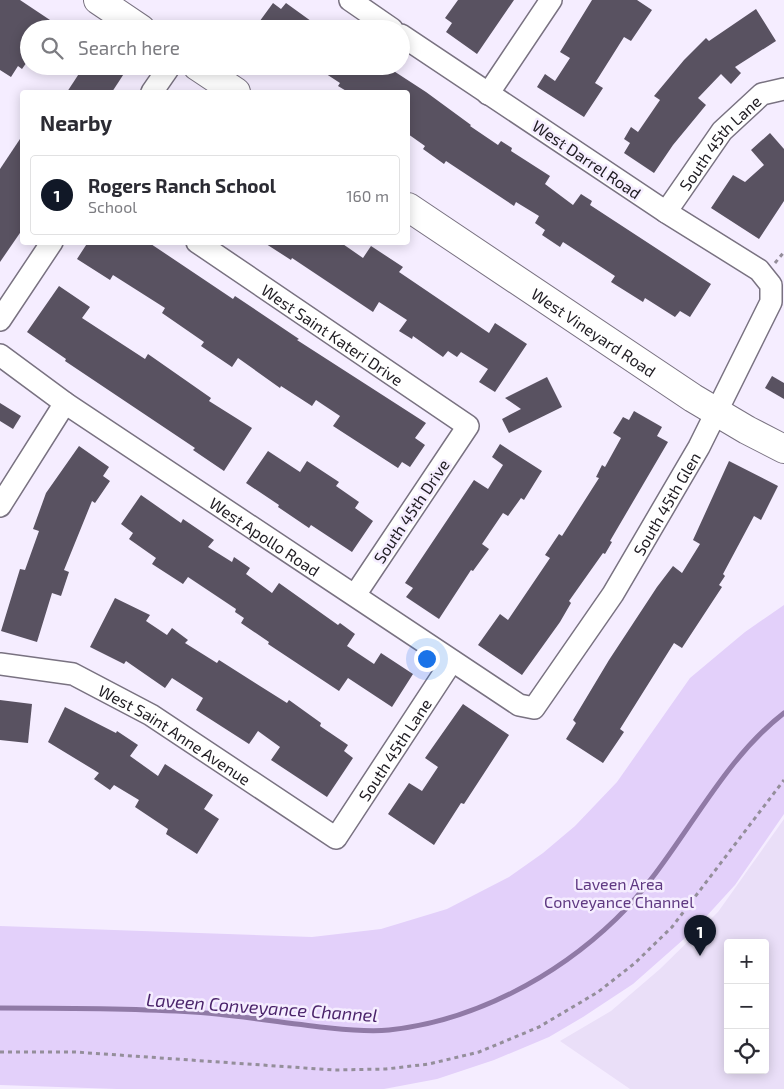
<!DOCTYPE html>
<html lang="en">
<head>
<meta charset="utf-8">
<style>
	:root { --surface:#fff; --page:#f2f2f3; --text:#2b2b33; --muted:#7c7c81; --line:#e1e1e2; --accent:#111827 }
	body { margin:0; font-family:"Exo 2",sans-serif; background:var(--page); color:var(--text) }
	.controls { position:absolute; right:15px; bottom:15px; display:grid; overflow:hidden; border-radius:5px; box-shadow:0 2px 12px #0003 }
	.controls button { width:45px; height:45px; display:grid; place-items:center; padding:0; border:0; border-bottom:1px solid var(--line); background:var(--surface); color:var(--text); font:25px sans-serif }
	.you { position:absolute; left:426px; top:658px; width:18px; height:18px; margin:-12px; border:4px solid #fff; border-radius:50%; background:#1a73e8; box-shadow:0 0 0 8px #1a73e833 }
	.badge { display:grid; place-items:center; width:32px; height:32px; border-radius:50%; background:var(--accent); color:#fff; font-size:16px; font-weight:700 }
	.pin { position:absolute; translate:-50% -41px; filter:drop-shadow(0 1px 2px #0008) }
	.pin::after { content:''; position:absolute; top:26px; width:18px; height:15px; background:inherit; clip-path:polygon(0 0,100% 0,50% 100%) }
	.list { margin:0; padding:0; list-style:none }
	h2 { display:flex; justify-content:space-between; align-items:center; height:65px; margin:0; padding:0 20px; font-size:21px }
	h2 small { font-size:16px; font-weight:400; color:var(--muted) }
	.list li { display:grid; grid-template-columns:32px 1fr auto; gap:15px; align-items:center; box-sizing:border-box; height:80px; margin:0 10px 10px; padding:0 10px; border:1px solid var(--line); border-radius:5px }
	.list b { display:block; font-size:19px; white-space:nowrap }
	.list p { margin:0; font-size:16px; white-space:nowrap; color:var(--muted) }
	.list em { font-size:16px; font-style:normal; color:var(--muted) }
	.icon { flex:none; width:28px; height:28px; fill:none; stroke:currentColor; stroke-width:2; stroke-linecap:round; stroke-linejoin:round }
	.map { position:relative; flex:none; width:784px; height:1089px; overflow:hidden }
	.search { position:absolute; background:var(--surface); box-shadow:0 2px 12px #0003; left:20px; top:20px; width:390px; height:55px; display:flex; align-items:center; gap:12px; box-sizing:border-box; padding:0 18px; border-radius:28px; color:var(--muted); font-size:19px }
	.panel { position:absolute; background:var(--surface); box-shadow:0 2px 12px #0003; left:20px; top:90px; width:390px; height:155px; border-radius:5px }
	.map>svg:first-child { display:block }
</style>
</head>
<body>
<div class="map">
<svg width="784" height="1089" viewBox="0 0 784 1089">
	<rect width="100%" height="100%" fill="#f5edff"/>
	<path fill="#eadff8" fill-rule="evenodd" d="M784,819V1089H630L560,1041L611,1011L660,969L718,912ZM728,943H765V1070H728Z"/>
	<polygon fill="#e3d0fa" points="784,605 784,814 735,885 693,931 633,984 583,1017 549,1037 494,1060 437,1079 384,1089 117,1089 0,1085 0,926 312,937 381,929 447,909 509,877 543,853 575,826 617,782 690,678 745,632"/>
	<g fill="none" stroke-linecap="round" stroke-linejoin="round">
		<path stroke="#907aa6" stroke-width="5" d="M0,1008C64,1008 129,1008 193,1012C238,1015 284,1023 330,1028C349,1030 370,1032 389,1030C474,1021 556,977 616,919C679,858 715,766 784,713"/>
	</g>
	<g fill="#595261">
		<polygon points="0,0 20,0 50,20 45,29 29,29 29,59 22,69 18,66 11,77 0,70"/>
		<polygon points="458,0 514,0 477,54 446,32 452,23 445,18"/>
		<polygon points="592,0 637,0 652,10 631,41 624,37 595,83 603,88 584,117 537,87 545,74 555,81 570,58 560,52"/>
		<polygon points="273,3 281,9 286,3 322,29 254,29"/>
		<polygon points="756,9 776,41 735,67 741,73 731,84 721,74 698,98 706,105 673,145 654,173 624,153 630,143 624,139 631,127 638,132 660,100 654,96 684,60 706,38 709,41"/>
		<polygon points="84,66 129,66 112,92 67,92"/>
		<polygon points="314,66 386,66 426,92 471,125 470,126 498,145 501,141 512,148 511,151 550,176 545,184 573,205 581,194 592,201 590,205 711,284 690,317 680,311 675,317 645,298 643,302 611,282 615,276 563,242 560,247 542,235 545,230 535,223 539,216 516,202 514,206 446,161 444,164 423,149 425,146 408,134 408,92 348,92 338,86 340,83"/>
		<polygon points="770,133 784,149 784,201 759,239 711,208 733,175 745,182 764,165 751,150"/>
		<polygon points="22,136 22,230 0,262 0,169"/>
		<polygon points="88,242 148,242 233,299 235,296 299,339 297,340 426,423 415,438 425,445 410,467 402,462 398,468 333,426 340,416 316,400 312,406 281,386 280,388 238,358 232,367 201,346 204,342 162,313 165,308 113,275 110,280 77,259"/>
		<polygon points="263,242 340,242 363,258 371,246 403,267 399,272 489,333 495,323 527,344 495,392 479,382 488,369 461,352 457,357 448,351 443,357 413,336 412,339 399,331 407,320 379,302 373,312 292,258 291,260"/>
		<polygon points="59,286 90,307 82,318 145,359 148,354 211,398 209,401 252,428 224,471 193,450 195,448 65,361 66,359 27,332"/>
		<polygon points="772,376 784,383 784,399 765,388"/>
		<polygon points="547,377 562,407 509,433 502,419 521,409 505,398"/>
		<polygon points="0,403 21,416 13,429 0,421"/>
		<polygon points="634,411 662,427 657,436 668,442 610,541 612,542 605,554 603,553 569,601 571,603 560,622 522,675 478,645 500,614 508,620 550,558 545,555 559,534 562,536 599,478 596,477 602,465 605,467 621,438 613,433 623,417 629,420"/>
		<polygon points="500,444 542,471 524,500 521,498 508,516 503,513 482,544 489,549 473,571 471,570 439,619 406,597 413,588 405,583 474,480 488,489 503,465 492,457"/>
		<polygon points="79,446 109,467 103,476 110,481 95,503 92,501 64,570 69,572 61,596 52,593 37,642 1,631 20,569 25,570 39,531 33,529 46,493"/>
		<polygon points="268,451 300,472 307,461 339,482 336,486 359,502 355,508 373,521 352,552 311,525 309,528 278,507 279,505 246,483"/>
		<polygon points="729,461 778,486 761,520 754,516 723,574 725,576 719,585 722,587 682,648 674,643 620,729 624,732 603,763 566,739 576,723 573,720 609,660 657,587 673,566 682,573 700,544 693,540"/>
		<polygon points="141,495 181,523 183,519 214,540 208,547 232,562 234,557 250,568 246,574 272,593 279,583 338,625 340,623 355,634 347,646 374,664 381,653 413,674 392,707 348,678 339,691 268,644 269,642 241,623 244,618 235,612 236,609 188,577 183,584 152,564 156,558 129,539 133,533 121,524"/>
		<polygon points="115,598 150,615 146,621 167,635 172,628 188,640 185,643 217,663 219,660 287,703 289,700 321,723 320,726 348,745 344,751 353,758 327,797 271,760 280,747 258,731 249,744 196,710 203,698 172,678 165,688 126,661 124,664 90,647"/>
		<polygon points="0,700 32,704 28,743 0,740"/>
		<polygon points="463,704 509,735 464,804 461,803 434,845 388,814 409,783 422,791 438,767 425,758"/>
		<polygon points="65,707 116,733 117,731 138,745 130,756 158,776 165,764 213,795 204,809 219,819 197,854 166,834 168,829 135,807 139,800 114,785 110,790 94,779 99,773 48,742"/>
	</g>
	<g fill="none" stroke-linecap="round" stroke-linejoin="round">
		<defs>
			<g id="street">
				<polyline points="350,0 392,29"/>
				<polyline points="152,92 170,66"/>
				<polyline points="488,94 551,0"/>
				<path id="s1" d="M666,212L722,131L762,94L784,89"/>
				<path id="s2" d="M197,242L468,426L355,595"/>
				<polyline points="0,320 52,242"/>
				<path id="s3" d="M0,355L65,403L519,705L534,708L613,594L699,447L771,302V285L759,270L666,212L401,35"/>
				<polyline points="0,506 65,403"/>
				<path id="s4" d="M0,664L73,674L151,715L336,838L452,661"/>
			</g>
			<g id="secondary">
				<polyline points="98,0 141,29"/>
				<polyline points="197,66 236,92"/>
				<path id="s5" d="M408,207L693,398L747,430L784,449"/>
			</g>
		</defs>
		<use href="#street" stroke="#797281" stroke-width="24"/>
		<use href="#secondary" stroke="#797281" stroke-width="30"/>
		<g stroke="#948e9a" stroke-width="3" stroke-dasharray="4 4" stroke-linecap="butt">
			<polyline points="775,263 784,252"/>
			<polyline points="0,1052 75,1052 334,1070 386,1069 429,1064 479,1052 539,1027 598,992 635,963 672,927 784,780"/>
		</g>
		<use href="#street" stroke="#fff" stroke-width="21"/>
		<use href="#secondary" stroke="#fff" stroke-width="28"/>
	</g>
	<g text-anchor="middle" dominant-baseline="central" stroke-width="5" stroke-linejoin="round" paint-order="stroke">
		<g font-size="16" fill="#1f1c22" stroke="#f5edff">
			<text stroke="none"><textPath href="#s1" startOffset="88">South 45th Lane</textPath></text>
			<text transform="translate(587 159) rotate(34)">West Darrel Road</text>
			<text stroke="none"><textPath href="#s5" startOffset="224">West Vineyard Road</textPath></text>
			<text stroke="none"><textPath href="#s2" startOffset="164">West Saint Kateri Drive</textPath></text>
			<text stroke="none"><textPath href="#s3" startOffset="885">South 45th Glen</textPath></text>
			<text transform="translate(411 511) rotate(-56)">South 45th Drive</text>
			<text stroke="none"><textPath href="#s3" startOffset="321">West Apollo Road</textPath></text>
			<text stroke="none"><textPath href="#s4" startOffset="192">West Saint Anne Avenue</textPath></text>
			<text stroke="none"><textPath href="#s4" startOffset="490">South 45th Lane</textPath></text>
		</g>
		<g font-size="16" fill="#5f3982" stroke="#f5edff">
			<text x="619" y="883">Laveen Area<tspan x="619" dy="18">Conveyance Channel</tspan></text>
		</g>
		<g font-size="18" font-style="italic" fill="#4b246b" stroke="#f5edff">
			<text transform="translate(262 1007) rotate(4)">Laveen Conveyance Channel</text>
		</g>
	</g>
</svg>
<div class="controls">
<button>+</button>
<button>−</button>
<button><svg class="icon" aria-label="locate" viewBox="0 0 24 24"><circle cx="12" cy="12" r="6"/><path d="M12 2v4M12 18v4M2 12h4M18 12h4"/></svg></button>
</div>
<div class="you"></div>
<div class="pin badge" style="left:700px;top:956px">1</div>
<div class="search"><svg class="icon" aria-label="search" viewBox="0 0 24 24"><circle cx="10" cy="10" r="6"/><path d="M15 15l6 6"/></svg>Search here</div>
<section class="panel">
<h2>Nearby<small></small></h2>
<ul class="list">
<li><span class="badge">1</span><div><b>Rogers Ranch School</b><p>School</p></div><em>160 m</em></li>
</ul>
</section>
</div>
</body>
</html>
